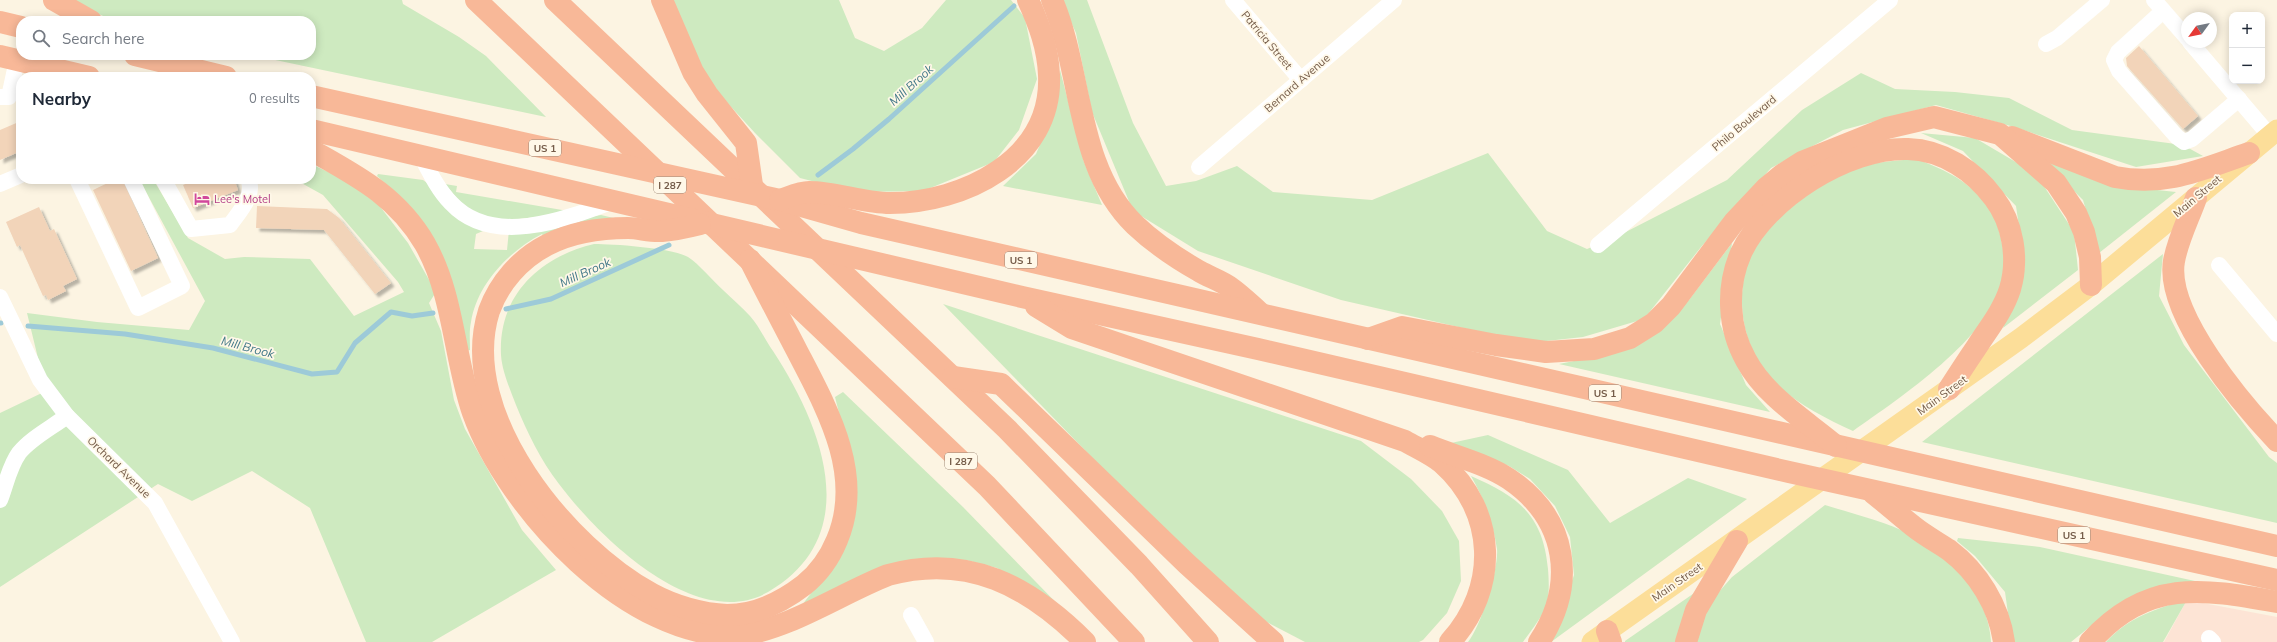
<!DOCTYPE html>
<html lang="en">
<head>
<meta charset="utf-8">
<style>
	:root { --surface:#fff; --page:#f2f2f3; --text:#1f2937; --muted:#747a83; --line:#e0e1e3 }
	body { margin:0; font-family:Mulish,sans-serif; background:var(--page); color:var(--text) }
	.controls { position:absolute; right:12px; top:12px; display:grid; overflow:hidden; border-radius:8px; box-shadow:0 2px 10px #0003 }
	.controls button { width:36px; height:36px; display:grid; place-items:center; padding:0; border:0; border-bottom:1px solid var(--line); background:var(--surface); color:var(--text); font:20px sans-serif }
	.compass { position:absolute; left:2181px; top:12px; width:36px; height:36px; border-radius:50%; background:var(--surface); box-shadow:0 2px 10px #0003; rotate:237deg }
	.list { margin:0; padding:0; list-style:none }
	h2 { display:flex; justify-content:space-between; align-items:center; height:52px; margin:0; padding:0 16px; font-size:17px }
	h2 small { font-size:13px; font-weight:400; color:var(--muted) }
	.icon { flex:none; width:22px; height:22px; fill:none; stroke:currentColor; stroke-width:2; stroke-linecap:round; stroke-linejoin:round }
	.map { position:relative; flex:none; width:2277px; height:642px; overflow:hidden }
	.search { position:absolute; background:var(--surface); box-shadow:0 2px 10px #0003; left:16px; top:16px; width:300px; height:44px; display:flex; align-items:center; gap:10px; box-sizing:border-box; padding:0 14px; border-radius:16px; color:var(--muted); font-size:15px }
	.panel { position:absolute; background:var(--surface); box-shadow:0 2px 10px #0003; left:16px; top:72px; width:300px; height:112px; border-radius:16px }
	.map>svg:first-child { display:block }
</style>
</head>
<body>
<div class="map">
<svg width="2277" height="642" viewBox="0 0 2277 642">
	<defs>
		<filter id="shadow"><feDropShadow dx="3.5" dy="3.5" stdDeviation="1" flood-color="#0004"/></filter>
	</defs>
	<rect width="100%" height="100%" fill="#fcf4e2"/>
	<polygon fill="#fde4d5" points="2187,600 2277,617 2277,642 2164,642"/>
	<g fill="#ceeac0">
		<polygon points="68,0 402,0 403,4 459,37 486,56 546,117 252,55 311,55 311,21 114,21"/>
		<polygon points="672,0 839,0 855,38 884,51 922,28 946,0 1011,0 1025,18 1037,79 1019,130 994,162 923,191 855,192 800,178 755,133 701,74"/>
		<polygon points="1061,0 1087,0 1133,123 1166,186 1196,181 1237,166 1273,192 1372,200 1488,153 1547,231 1587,249 1616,237 1727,180 1802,110 1861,73 1895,89 1955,92 2009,98 2072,130 2183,145 2203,156 2136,167 2014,127 1936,105 1843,130 1771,168 1701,247 1644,319 1583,337 1528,343 1341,300 1198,251 1133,211 1092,112 1076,33"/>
		<polygon points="1060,70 1084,162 1102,205 1003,186 1036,154 1057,105"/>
		<polygon points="1921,133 1975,138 2036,174 2074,232 2078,270 2003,328 2025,268 2016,206 1963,151"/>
		<polygon points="2038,155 2110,185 2176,192 2099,253 2083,200"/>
		<path d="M1916,159C1953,172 1990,192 2000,234C2003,248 2007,266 2004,279C1991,337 1900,398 1853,431C1821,416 1786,399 1764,370C1738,335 1734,281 1757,244C1774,217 1813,187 1842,173C1865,162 1891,161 1916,159Z"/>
		<polygon points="311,164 346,180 372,196 408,243 436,292 429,303 441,331 454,400 465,429 522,530 556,570 432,642 366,642 310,508 252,471 192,501 158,484 0,587 0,413 46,391 27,313 97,322 189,330 205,301 139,179 153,179 188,238 225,259 244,257 310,259 354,316 404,292 398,282 323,195 296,180 264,182 261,179 311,179"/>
		<path d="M378,174L423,180L490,228L476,234L474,249L507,250L509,230L601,215L622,220L544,237L542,234C509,251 477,284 471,322C469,331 470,341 470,350L466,351L400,197L377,176Z"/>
		<polygon points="445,184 457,186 456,192 568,211 567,214 498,221 466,209"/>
		<polygon points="1732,243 1720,324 1746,385 1770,412 1559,364 1614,353 1689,300"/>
		<path d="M594,244C614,244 672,248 688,257C699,264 713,281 723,290C732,299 742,307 750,316C759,326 765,340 773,351C822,426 866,535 768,592C696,633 599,537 559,484C541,461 527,432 516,405C510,389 502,371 501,355C498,295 540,257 594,244Z"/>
		<polygon points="2163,254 2159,296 2184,345 2269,457 2277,463 2277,523 1922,442"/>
		<polygon points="943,304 1361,441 1411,479 1442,511 1459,541 1461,581 1447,613 1423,640 1419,642 1305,642 1263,620 1208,577"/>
		<polygon points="843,392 963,507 1073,620 1025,584 997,568 966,560 934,559 802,605 843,552 841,421 835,397"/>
		<polygon points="1488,435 1568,470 1610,523 1688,478 1747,499 1551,642 1574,575 1570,537 1555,506 1530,479 1509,466 1451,443"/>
		<path d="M1471,476C1519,497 1543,515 1548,569C1549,582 1550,599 1544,611C1538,622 1530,632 1523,642H1468C1481,627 1499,567 1497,549C1493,523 1484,499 1471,476Z"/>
		<path d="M1825,505C1853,514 1885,521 1911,535C1951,557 1989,595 1991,642H1695L1710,602L1732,577Z"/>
		<polygon points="1958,538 2040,547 2204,583 2108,612 2071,642 2012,642 2005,592 1975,556 1957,541"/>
		<polygon points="1703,587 1678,642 1625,642 1625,641"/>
		<path d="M2187,600L2163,642H2106C2127,618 2157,608 2187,600Z"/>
	</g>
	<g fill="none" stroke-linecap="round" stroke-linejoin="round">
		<g stroke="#9dcad8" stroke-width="5">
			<polyline points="818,175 853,149 889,119 1014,6"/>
			<polyline points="506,309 551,299 669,245"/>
			<polyline points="0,323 1,323"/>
			<polyline points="28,326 125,334 213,348 312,374 337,372 355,343 391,312 412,316 433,313"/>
		</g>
	</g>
	<g fill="#f2d4b9" filter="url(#shadow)">
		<polygon points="2139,46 2198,116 2183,129 2127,66 2126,58"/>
		<polygon points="21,121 21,151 0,160 0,130"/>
		<polygon points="116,179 122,179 158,258 131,271 93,190"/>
		<polygon points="197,179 234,179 238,190 193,208 183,185"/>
		<polygon points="257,206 327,209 339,218 391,283 375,294 324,230 256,228"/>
		<polygon points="39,207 50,231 54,229 77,279 63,286 66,291 48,300 46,295 43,296 20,245 17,247 6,222"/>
	</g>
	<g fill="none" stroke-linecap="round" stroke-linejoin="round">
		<g stroke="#fff" stroke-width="16">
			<polyline points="1233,0 1301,80"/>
			<polyline points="2154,0 2187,38"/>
			<polyline points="2163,11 2118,52 2114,60 2119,71 2177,137 2184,142 2192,139 2239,99"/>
			<polyline points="2190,42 2270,136"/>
			<polyline points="2046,44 2057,38 2102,0"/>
			<polyline points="0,97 9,97 17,60"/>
			<path d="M420,154C429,171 438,190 451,203C493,248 566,219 614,201"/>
			<polyline points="1199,167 1394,0"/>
			<polyline points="77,179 138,308 182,286 131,179"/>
			<path d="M163,179L191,229L230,225C239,212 256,195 248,179"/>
			<polyline points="0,184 21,175"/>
			<polyline points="1598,245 1890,0"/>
			<polyline points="2219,265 2277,334"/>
			<polyline points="0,297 40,380 67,416 155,503 232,642"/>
			<path d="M0,500C6,485 9,467 19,453C31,438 51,428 67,416"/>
			<polyline points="911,615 926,642"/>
			<polyline points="2209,638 2213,642"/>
		</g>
		<polyline stroke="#fcde99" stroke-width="21" points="1592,642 2021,338 2091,285 2277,130"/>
		<g stroke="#f8b898" stroke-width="22">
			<polyline points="54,0 91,21"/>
			<polyline points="476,0 987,486 1134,642"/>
			<polyline points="555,0 1007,429 1139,565 1208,642"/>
			<polyline points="662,0 693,72 707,94 746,143 752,185"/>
			<path d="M1052,0C1083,72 1075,167 1135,225C1154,243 1176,258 1199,271C1209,277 1222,281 1231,288C1241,295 1250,304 1259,312"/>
			<polyline points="0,22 21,27"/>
			<polyline points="135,55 226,77"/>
			<polyline points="0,56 89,77"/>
			<path d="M311,96L780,200L861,223C1333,330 1804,440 2277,546"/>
			<polyline points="311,130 1022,297 1258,349 1789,472 2277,580"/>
			<path d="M2012,137L2115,177C2166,187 2202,169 2249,153"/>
			<path d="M311,150C357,176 397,196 425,244C454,295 454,358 473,413C507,508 630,642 741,635C789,629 842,593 888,575C968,553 1029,586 1085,642"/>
			<path d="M2196,198C2189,218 2178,239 2174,261C2165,314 2242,404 2277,441"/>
			<path d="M780,200C789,197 800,192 809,192C836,192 863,203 890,203C963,203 1053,160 1049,75C1048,48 1039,24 1028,0"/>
			<path d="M700,224C688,227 674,230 662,231C650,232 639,228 628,228C600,228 572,232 547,245C520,259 499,283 489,311C456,415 567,548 652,594C674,606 702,614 727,615C757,615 782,602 804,585C819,573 830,557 837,540C865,474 826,407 796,349C781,320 765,290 750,260"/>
			<path d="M1036,306L1072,328L1405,441C1417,448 1431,454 1442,463C1497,512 1499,588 1450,642"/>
			<polyline points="1368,339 1402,327 1496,345 1546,352 1594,349 1630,338 1654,323 1671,306 1734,222 1766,188 1783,174 1802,162 1887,128 1934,117 2000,134 2056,183 2076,213 2084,232 2090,257 2091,285"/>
			<polyline points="953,377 1001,384 1187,564 1273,642"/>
			<path d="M1430,446C1454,456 1487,464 1509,479C1568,519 1577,584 1539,642"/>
			<path d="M1836,446C1805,420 1765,396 1746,360C1728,328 1726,287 1741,253C1766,199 1848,147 1908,149C1943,150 1974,171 1994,198C2013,223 2019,259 2010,289C2003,311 1988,329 1976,348C1967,361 1958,375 1949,389"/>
			<path d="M1873,493C1887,504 1900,516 1913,526C1924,535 1937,542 1949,550C1978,572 1999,606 2004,642"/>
			<polyline points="1607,631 1611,642"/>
			<polyline points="1686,642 1696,610 1737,541"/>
			<path d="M2090,642C2147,579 2201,588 2277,602"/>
		</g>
	</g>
	<defs>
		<symbol id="hotel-bare" viewBox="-9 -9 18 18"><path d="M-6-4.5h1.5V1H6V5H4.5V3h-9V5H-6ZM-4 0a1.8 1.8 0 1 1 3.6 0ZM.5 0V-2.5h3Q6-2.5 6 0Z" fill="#d1479c" stroke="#fff8e8" stroke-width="2.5" paint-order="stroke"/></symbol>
	</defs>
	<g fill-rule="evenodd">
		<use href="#hotel-bare" x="191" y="188" width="22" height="22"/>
	</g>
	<g text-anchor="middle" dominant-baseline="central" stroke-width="3.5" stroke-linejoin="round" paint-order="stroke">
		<g fill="#fff8e8" stroke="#9e8a78" stroke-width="1">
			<rect x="529" y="140" width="32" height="16" rx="3"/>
			<rect x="654" y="177" width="32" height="16" rx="3"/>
			<rect x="1005" y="252" width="32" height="16" rx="3"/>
			<rect x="1589" y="385" width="32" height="16" rx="3"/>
			<rect x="945" y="453" width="32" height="16" rx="3"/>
			<rect x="2058" y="527" width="32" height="16" rx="3"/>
		</g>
		<g font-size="10" font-weight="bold" fill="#745b48">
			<text x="545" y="148">US 1</text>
			<text x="670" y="185">I 287</text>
			<text x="1021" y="260">US 1</text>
			<text x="1605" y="393">US 1</text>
			<text x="961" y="461">I 287</text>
			<text x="2074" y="535">US 1</text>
		</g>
		<g font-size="11" fill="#745b48" stroke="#fff8e8">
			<text transform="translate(1267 40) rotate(50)">Patricia Street</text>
			<text transform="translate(1297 83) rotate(-41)">Bernard Avenue</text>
			<text transform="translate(1744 123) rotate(-40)">Philo Boulevard</text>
			<text transform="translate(2197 196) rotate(-40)">Main Street</text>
			<text transform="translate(1942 395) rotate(-36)">Main Street</text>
			<text transform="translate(119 467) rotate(44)">Orchard Avenue</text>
			<text transform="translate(1677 582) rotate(-35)">Main Street</text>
		</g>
		<g font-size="11" fill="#b23c85" stroke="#fff8e8" text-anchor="start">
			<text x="214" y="199">Lee's Motel</text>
		</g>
		<g font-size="12" font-style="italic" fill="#417788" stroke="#fff8e8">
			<text transform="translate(911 85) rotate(-42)">Mill Brook</text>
			<text transform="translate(585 272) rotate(-24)">Mill Brook</text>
			<text transform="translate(248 347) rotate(15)">Mill Brook</text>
		</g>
	</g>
</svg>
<div class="controls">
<button>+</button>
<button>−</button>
</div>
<svg class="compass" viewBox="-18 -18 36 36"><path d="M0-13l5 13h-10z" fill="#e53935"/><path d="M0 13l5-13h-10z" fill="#747a83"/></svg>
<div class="search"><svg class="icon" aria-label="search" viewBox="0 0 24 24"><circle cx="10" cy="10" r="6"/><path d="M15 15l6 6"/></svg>Search here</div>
<section class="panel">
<h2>Nearby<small>0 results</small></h2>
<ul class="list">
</ul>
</section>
</div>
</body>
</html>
